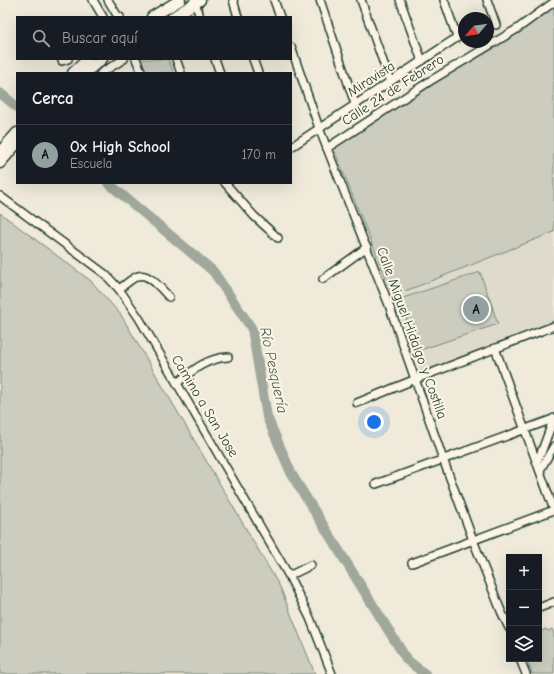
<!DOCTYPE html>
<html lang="es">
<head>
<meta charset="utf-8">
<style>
	:root { --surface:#171b24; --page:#20242c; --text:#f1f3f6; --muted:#9ea1a6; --line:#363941; --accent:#92a19f }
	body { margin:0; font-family:"Comic Neue",sans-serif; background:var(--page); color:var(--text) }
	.controls { position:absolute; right:12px; bottom:12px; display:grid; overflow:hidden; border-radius:0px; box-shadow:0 4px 16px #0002 }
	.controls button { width:36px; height:36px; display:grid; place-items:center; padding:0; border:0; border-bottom:1px solid var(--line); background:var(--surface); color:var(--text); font:20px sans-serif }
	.compass { position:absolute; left:458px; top:12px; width:36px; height:36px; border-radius:50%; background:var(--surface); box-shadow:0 4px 16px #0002; rotate:241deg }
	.you { position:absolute; left:374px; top:422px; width:14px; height:14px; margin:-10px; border:3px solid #fff; border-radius:50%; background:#1a73e8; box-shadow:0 0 0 6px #1a73e833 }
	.badge { display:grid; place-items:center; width:26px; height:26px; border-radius:50%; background:var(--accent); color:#111; font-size:13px; font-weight:700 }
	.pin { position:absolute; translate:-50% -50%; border:2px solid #fff; box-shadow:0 1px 4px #0006 }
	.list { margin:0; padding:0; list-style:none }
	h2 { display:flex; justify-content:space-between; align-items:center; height:52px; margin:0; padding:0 16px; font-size:17px }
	h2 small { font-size:13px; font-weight:400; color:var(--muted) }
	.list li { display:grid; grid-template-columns:26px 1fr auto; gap:12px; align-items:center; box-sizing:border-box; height:60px; padding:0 16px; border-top:1px solid var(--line) }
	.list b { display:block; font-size:15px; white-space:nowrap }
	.list p { margin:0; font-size:13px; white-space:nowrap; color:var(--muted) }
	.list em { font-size:13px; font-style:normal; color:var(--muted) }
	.icon { flex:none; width:22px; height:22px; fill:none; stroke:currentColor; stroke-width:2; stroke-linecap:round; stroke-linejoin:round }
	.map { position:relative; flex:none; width:554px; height:674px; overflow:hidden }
	.search { position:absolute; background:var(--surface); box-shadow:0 4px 16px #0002; left:16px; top:16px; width:276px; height:44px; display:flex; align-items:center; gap:10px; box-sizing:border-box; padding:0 14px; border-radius:0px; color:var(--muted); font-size:15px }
	.panel { position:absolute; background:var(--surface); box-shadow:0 4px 16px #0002; left:16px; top:72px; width:276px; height:112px; border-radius:0px }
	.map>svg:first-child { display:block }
</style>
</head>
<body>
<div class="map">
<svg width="554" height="674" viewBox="0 0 554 674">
	<rect width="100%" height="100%" fill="#efeada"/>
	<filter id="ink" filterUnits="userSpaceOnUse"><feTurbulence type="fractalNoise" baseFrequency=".025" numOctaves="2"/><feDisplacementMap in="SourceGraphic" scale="8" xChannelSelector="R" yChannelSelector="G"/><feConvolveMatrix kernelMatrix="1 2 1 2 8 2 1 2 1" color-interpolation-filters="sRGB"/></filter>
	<g filter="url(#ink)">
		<polygon fill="#dedbcc" points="554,232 554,321 423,372 420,370 393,296"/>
		<g fill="#cccdbf" stroke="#76857a">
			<polygon points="554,5 554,232 393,296 335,152 336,146 514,33"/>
			<polygon points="140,59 168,59 174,73 146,73"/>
			<polygon points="0,213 91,281 121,315 280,587 315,674 0,674"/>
			<polygon points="480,272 498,324 417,351 400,299"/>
			<polygon points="539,626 541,631 546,629 548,631 552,629 554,634 554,674 532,674 527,659 539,659"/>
		</g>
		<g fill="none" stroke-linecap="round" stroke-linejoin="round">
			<g stroke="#9fa89a" stroke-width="10">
				<polyline points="0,93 17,107"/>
				<polyline points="108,183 213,271 252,329 267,417 292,475 407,660 425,674"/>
			</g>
			<defs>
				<g id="street">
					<polyline points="93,0 103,17"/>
					<polyline points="108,0 117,15 120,17"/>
					<polyline points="194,0 200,17"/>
					<polyline points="233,0 238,17"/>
					<polyline points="274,0 280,17"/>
					<polyline points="320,0 355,104"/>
					<polyline points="361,0 390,81"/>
					<polyline points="400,0 422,61"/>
					<polyline points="444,0 457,37"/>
					<polyline points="487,0 496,25"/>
					<polyline points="291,47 319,128 389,305 443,459 473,540 501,611 509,628"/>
					<polyline points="136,59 142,73"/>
					<polyline points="176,59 181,73"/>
					<polyline points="215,59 220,73"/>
					<polyline points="253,59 258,73"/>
					<polyline points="62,61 68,59"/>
					<polyline points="101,73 124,59"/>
					<polyline points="291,147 464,33"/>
					<polyline points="327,148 430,81 517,29 554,2"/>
					<polyline points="225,183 254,216 278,238"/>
					<polyline points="0,196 105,274 119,289 139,318 289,576 310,618 332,674"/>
					<polyline points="323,279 367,247"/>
					<path d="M119,289C125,285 132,278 138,276C149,272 162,290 169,297"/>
					<polyline points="495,348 554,510"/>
					<path d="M177,383C193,370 207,358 228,357"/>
					<polyline points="357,403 416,379 554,326"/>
					<polyline points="537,461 541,453 554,418"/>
					<polyline points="540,470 554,446"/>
					<polyline points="376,484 553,419"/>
					<polyline points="412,563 554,510"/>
					<polyline points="289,576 311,565"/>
					<polyline points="539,608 554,602"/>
					<polyline points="520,659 526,674"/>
				</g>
				<g id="secondary">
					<polyline points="152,17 180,0"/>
					<polyline points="173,17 200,0"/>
					<polyline points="73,73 88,59"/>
					<polyline points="85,73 102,59"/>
					<polyline points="0,152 17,133"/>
					<polyline points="0,163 17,143"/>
				</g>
			</defs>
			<use href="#street" stroke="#1f3d34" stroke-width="10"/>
			<use href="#secondary" stroke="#1f3d34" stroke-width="13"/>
			<use href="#street" stroke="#fcf5e5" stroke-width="7"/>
			<use href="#secondary" stroke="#fcf5e5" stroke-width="10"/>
		</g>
	</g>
	<g text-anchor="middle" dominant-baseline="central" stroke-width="4" stroke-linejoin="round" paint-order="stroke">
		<g font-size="14" fill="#1f3d34" stroke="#fcf5e5">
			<text transform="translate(371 79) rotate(-33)">Miravista</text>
			<text transform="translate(393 90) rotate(-33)">Calle 24 de Febrero</text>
			<text transform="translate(412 333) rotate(70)">Calle Miguel Hidalgo y Costilla</text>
			<text transform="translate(205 406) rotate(59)">Camino a San Jose</text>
		</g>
		<g font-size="15" font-style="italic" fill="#455d53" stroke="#fcf5e5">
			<text transform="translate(274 370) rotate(78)">Río Pesquería</text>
		</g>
	</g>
</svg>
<div class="controls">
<button>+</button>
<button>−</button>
<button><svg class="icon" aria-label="layers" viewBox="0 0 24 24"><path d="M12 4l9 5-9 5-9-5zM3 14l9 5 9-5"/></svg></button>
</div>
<svg class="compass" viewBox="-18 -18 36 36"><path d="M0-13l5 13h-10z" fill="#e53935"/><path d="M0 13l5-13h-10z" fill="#9ea1a6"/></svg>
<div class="you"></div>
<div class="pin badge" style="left:476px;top:309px">A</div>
<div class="search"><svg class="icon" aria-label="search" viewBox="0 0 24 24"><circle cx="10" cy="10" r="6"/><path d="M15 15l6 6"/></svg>Buscar aquí</div>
<section class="panel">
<h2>Cerca<small></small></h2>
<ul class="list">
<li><span class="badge">A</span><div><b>Ox High School</b><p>Escuela</p></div><em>170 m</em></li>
</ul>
</section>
</div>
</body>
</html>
